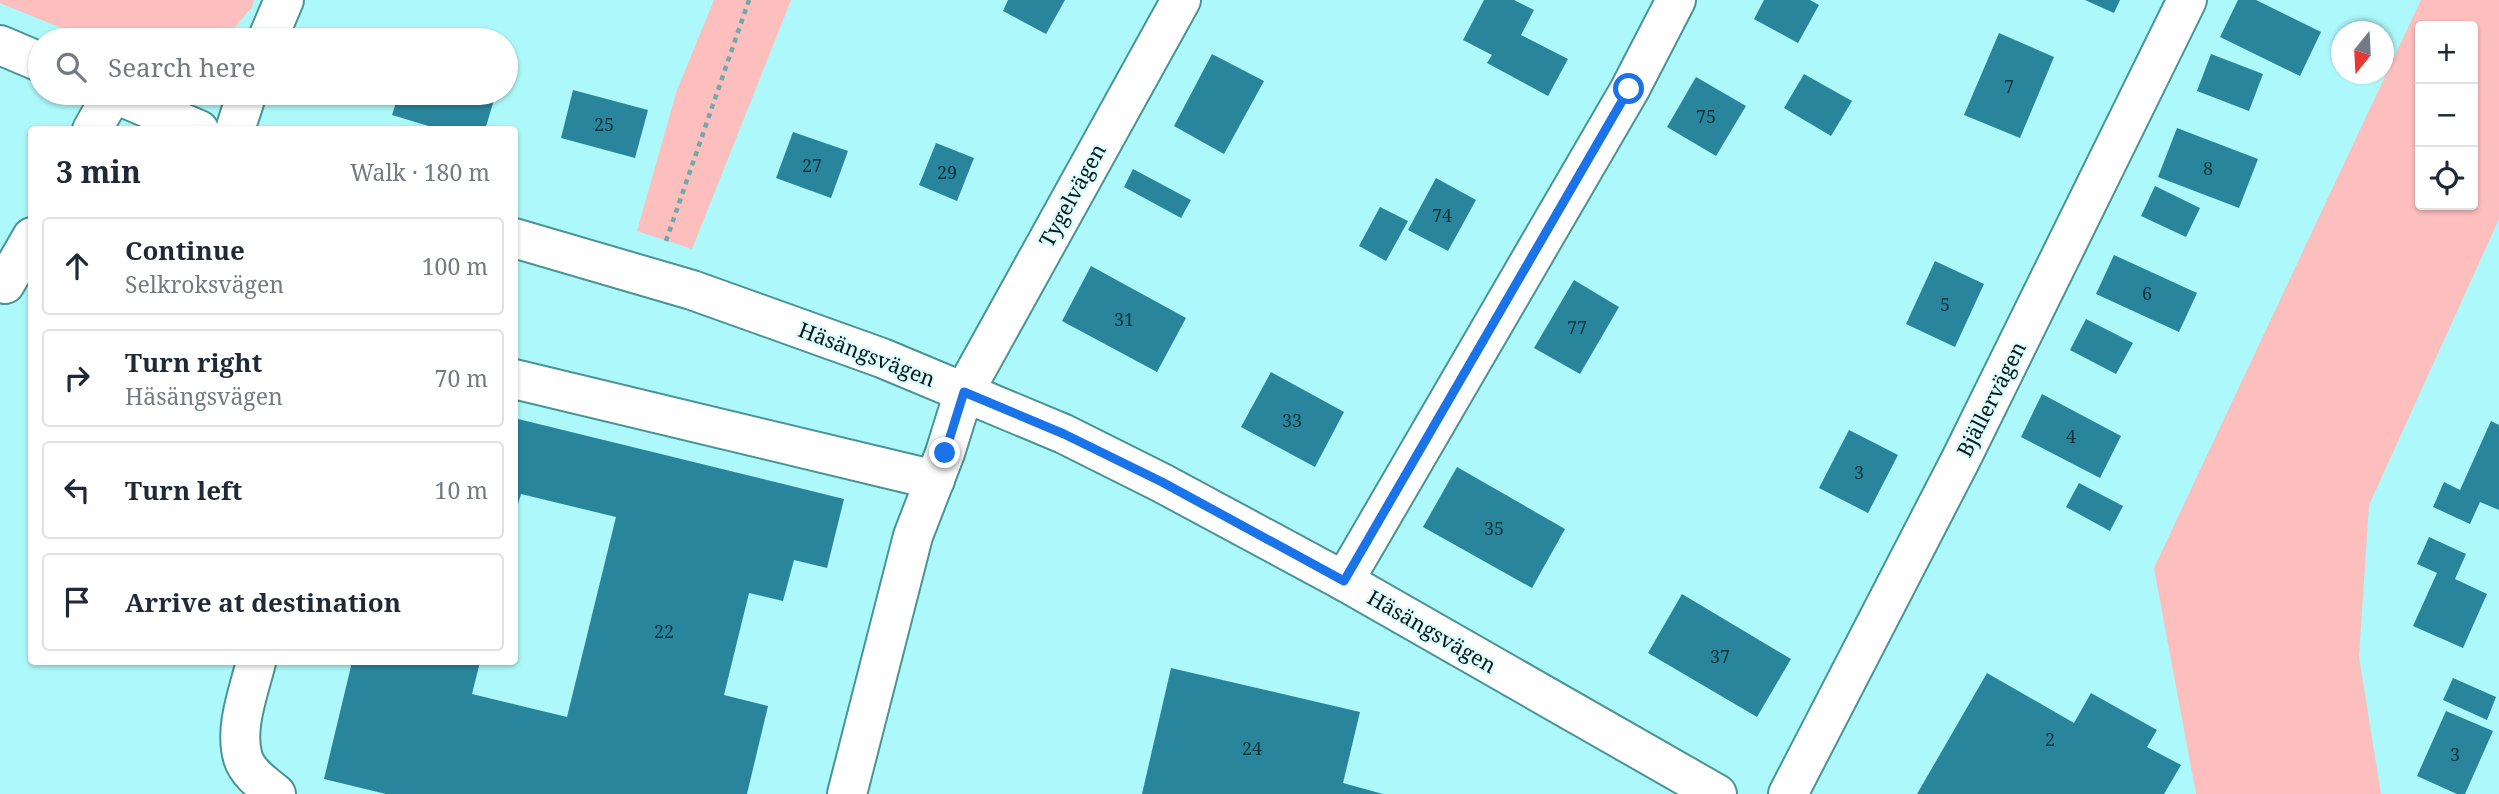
<!DOCTYPE html>
<html lang="en">
<head>
<meta charset="utf-8">
<style>
	:root { --surface:#fff; --page:#f6f6f7; --text:#1f2937; --muted:#747a83; --line:#e0e1e3 }
	body { margin:0; font-family:"Noto Serif",serif; background:var(--page); color:var(--text) }
	.controls { position:absolute; right:21px; top:21px; display:grid; overflow:hidden; border-radius:7px; box-shadow:0 2px 5px #0004 }
	.controls button { width:63px; height:63px; display:grid; place-items:center; padding:0; border:0; border-bottom:2px solid var(--line); background:var(--surface); color:var(--text); font:35px sans-serif }
	.compass { position:absolute; left:2331px; top:21px; width:63px; height:63px; border-radius:50%; background:var(--surface); box-shadow:0 2px 5px #0004; rotate:198deg }
	.stop { position:absolute; width:21px; height:21px; margin:-16px; border:5px solid #1a73e8; border-radius:50%; background:#fff }
	.stop.end { background:#1a73e8; border-color:#fff; box-shadow:0 2px 7px #0008 }
	.list { margin:0; padding:0; list-style:none }
	h2 { display:flex; justify-content:space-between; align-items:center; height:91px; margin:0; padding:0 28px; font-size:30px }
	h2 small { font-size:23px; font-weight:400; color:var(--muted) }
	.list li { display:grid; grid-template-columns:46px 1fr auto; gap:21px; align-items:center; box-sizing:border-box; height:98px; margin:0 14px 14px; padding:0 14px; border:2px solid var(--line); border-radius:7px }
	.list b { display:block; font-size:26px; white-space:nowrap }
	.list p { margin:0; font-size:23px; white-space:nowrap; color:var(--muted) }
	.list em { font-size:23px; font-style:normal; color:var(--muted) }
	.icon { flex:none; width:38px; height:38px; fill:none; stroke:currentColor; stroke-width:2; stroke-linecap:round; stroke-linejoin:round }
	.map { position:relative; flex:none; width:2499px; height:794px; overflow:hidden }
	.search { position:absolute; background:var(--surface); box-shadow:0 2px 5px #0004; left:28px; top:28px; width:490px; height:77px; display:flex; align-items:center; gap:18px; box-sizing:border-box; padding:0 24px; border-radius:38px; color:var(--muted); font-size:26px }
	.panel { position:absolute; background:var(--surface); box-shadow:0 2px 5px #0004; left:28px; top:126px; width:490px; height:539px; border-radius:7px }
	.map>svg:first-child { display:block }
</style>
</head>
<body>
<div class="map">
<svg width="2499" height="794" viewBox="0 0 2499 794">
	<rect width="100%" height="100%" fill="#adf8fa"/>
	<g fill="#fdbebe" fill-rule="evenodd">
		<polygon points="0,0 254,0 252,7 224,40 91,40 0,3"/>
		<polygon points="714,0 791,0 692,249 637,231 677,90"/>
		<path d="M2421,0H2499V219L2369,505L2359,657L2381,794H2196L2154,568ZM2420,26H2473V205H2420Z"/>
	</g>
	<g fill="#28859c">
		<polygon points="1008,0 1065,0 1046,34 1003,11"/>
		<polygon points="1484,0 1514,0 1534,10 1521,35 1568,59 1548,96 1487,63 1492,55 1463,40"/>
		<polygon points="1764,0 1810,0 1819,5 1798,43 1754,19"/>
		<polygon points="2085,0 2120,0 2114,13"/>
		<polygon points="2238,0 2256,0 2321,32 2300,76 2220,37"/>
		<polygon points="1999,33 2054,57 2020,138 1964,115"/>
		<polygon points="1212,54 1264,81 1224,154 1174,126"/>
		<polygon points="2211,54 2263,74 2249,111 2197,91"/>
		<polygon points="1804,74 1852,101 1831,136 1784,108"/>
		<polygon points="1696,77 1746,106 1716,156 1667,127"/>
		<polygon points="573,90 648,110 635,158 561,138"/>
		<polygon points="399,93 496,93 485,130 442,130 392,115"/>
		<polygon points="2177,128 2258,159 2239,208 2158,177"/>
		<polygon points="793,132 848,151 831,198 776,178"/>
		<polygon points="936,143 974,158 957,201 919,185"/>
		<polygon points="1133,169 1191,200 1181,218 1124,187"/>
		<polygon points="1436,178 1476,200 1448,251 1408,230"/>
		<polygon points="2155,186 2200,208 2186,237 2141,216"/>
		<polygon points="1380,207 1408,221 1386,261 1359,246"/>
		<polygon points="2114,255 2197,293 2179,332 2096,294"/>
		<polygon points="1935,261 1984,284 1955,347 1906,324"/>
		<polygon points="1091,266 1186,318 1157,372 1062,321"/>
		<polygon points="1574,280 1619,307 1580,374 1534,348"/>
		<polygon points="2086,319 2133,343 2116,374 2070,350"/>
		<polygon points="1271,372 1344,412 1315,467 1241,427"/>
		<polygon points="2042,394 2121,436 2100,478 2021,437"/>
		<polygon points="514,418 844,499 827,568 794,560 783,601 749,593 724,695 768,706 747,794 386,794 324,779 352,662 480,662 472,694 567,717 616,517 521,494 514,517"/>
		<polygon points="2491,421 2499,425 2499,510 2480,502 2470,524 2433,507 2444,482 2460,490"/>
		<polygon points="1849,430 1898,455 1868,513 1819,488"/>
		<polygon points="1457,467 1565,529 1532,588 1423,527"/>
		<polygon points="2079,483 2123,506 2110,531 2066,507"/>
		<polygon points="2429,537 2466,554 2455,579 2487,594 2463,648 2413,626 2437,573 2417,564"/>
		<polygon points="1682,594 1791,659 1757,717 1648,653"/>
		<polygon points="1171,668 1360,712 1343,783 1383,794 1142,794"/>
		<polygon points="1987,673 2074,723 2091,693 2157,730 2147,747 2181,765 2164,794 1917,794"/>
		<polygon points="2453,678 2496,697 2487,720 2443,700"/>
		<polygon points="2446,711 2493,731 2465,794 2457,794 2417,776"/>
	</g>
	<g fill="none" stroke-linecap="round" stroke-linejoin="round">
		<defs>
			<g id="minor">
				<polyline points="267,40 284,0"/>
				<polyline points="0,45 40,62"/>
				<polyline points="113,93 199,130"/>
				<polyline points="92,130 113,93"/>
				<polyline points="235,130 247,93"/>
				<polyline points="514,238 692,290 882,358 1064,434 1162,483 1344,581 1717,794"/>
				<polyline points="0,282 5,284 32,237"/>
				<polyline points="514,379 935,480"/>
				<polyline points="1344,581 1630,89 1676,0"/>
				<path d="M256,662C249,691 234,728 243,758C248,774 264,784 276,794"/>
				<polyline points="847,794 913,536 945,453 964,392 1181,0"/>
				<polyline points="1788,794 1961,459 2187,0"/>
			</g>
		</defs>
		<use href="#minor" stroke="#4a9496" stroke-width="42"/>
		<polyline stroke="#70a9ab" stroke-width="4.5" stroke-dasharray="5 5" stroke-linecap="butt" points="666,241 749,0"/>
		<use href="#minor" stroke="#fff" stroke-width="38"/>
	</g>
	<g fill="none" stroke-linecap="round" stroke-linejoin="round">
		<polyline stroke="#1a73e8" stroke-width="9" points="945,453 964,392 1064,434 1162,482 1344,581 1629,89"/>
	</g>
	<g text-anchor="middle" dominant-baseline="central" stroke-width="5" stroke-linejoin="round" paint-order="stroke">
		<g font-size="18" fill="#0a343a">
			<text x="2009" y="86">7</text>
			<text x="1706" y="116">75</text>
			<text x="604" y="124">25</text>
			<text x="812" y="165">27</text>
			<text x="2208" y="168">8</text>
			<text x="947" y="172">29</text>
			<text x="1442" y="215">74</text>
			<text x="2147" y="293">6</text>
			<text x="1945" y="304">5</text>
			<text x="1124" y="319">31</text>
			<text x="1577" y="327">77</text>
			<text x="1292" y="420">33</text>
			<text x="2071" y="436">4</text>
			<text x="1859" y="472">3</text>
			<text x="1494" y="528">35</text>
			<text x="664" y="631">22</text>
			<text x="1720" y="656">37</text>
			<text x="2050" y="739">2</text>
			<text x="1252" y="748">24</text>
			<text x="2455" y="754">3</text>
		</g>
		<g font-size="21" fill="#00191a" stroke="#dffcfc">
			<text transform="translate(1072 195) rotate(-61)">Tygelvägen</text>
			<text transform="translate(867 354) rotate(21)">Häsängsvägen</text>
			<text transform="translate(1991 399) rotate(-63)">Bjällervägen</text>
			<text transform="translate(1432 631) rotate(30)">Häsängsvägen</text>
		</g>
	</g>
</svg>
<div class="controls">
<button>+</button>
<button>−</button>
<button><svg class="icon" aria-label="locate" viewBox="0 0 24 24"><circle cx="12" cy="12" r="6"/><path d="M12 2v4M12 18v4M2 12h4M18 12h4"/></svg></button>
</div>
<svg class="compass" viewBox="-18 -18 36 36"><path d="M0-13l5 13h-10z" fill="#e53935"/><path d="M0 13l5-13h-10z" fill="#747a83"/></svg>
<div class="stop" style="left:1629px;top:89px"></div>
<div class="stop end" style="left:945px;top:453px"></div>
<div class="search"><svg class="icon" aria-label="search" viewBox="0 0 24 24"><circle cx="10" cy="10" r="6"/><path d="M15 15l6 6"/></svg>Search here</div>
<section class="panel">
<h2>3 min<small>Walk · 180 m</small></h2>
<ul class="list">
<li><svg class="icon" aria-label="ahead" viewBox="0 0 24 24"><path d="M12 20V5M6 11l6-6 6 6"/></svg><div><b>Continue</b><p>Selkroksvägen</p></div><em>100 m</em></li>
<li><svg class="icon" aria-label="right" viewBox="0 0 24 24"><path d="M7 20v-9h11M14 6l5 5-5 5"/></svg><div><b>Turn right</b><p>Häsängsvägen</p></div><em>70 m</em></li>
<li><svg class="icon" aria-label="left" viewBox="0 0 24 24"><path d="M17 20v-9H6M10 6l-5 5 5 5"/></svg><div><b>Turn left</b></div><em>10 m</em></li>
<li><svg class="icon" aria-label="arrive" viewBox="0 0 24 24"><path d="M6 21V4h12l-3 4 3 4H6"/></svg><div><b>Arrive at destination</b></div></li>
</ul>
</section>
</div>
</body>
</html>
